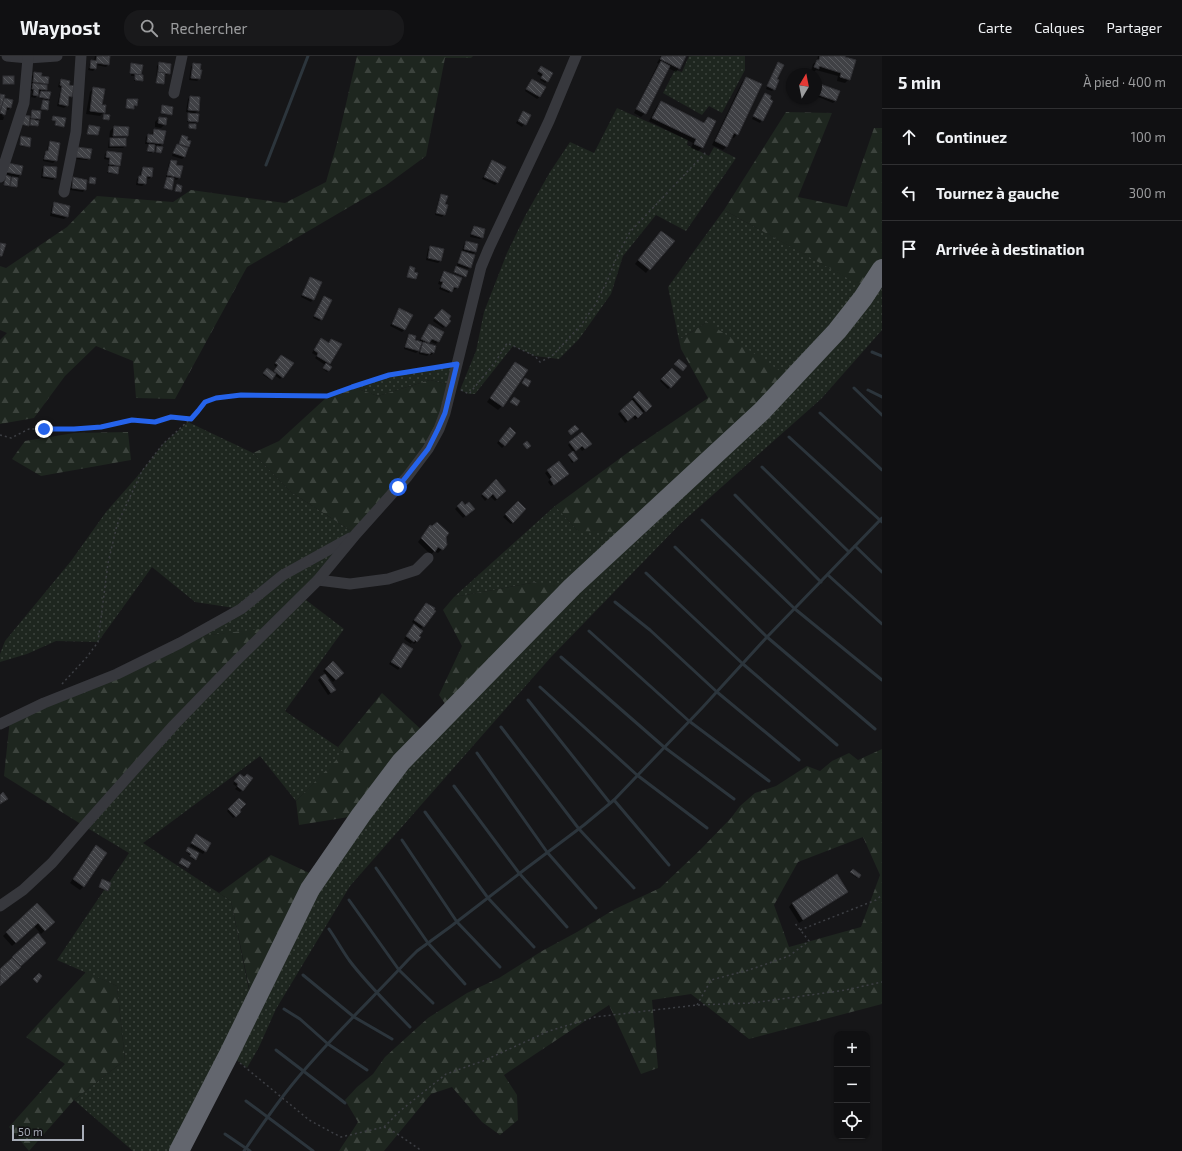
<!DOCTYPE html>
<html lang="fr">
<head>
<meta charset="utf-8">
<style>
	:root { --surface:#101012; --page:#19191b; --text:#f1f3f6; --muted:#9c9d9f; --line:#303032 }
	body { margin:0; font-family:"Exo 2",sans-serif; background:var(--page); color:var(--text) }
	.controls { position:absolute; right:12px; bottom:12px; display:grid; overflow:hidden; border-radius:8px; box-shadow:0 1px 3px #0004 }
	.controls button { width:36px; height:36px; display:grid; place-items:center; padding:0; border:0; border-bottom:1px solid var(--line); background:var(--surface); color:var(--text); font:20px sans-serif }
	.compass { position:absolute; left:786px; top:12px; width:36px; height:36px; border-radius:50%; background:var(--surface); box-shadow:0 1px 3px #0004; rotate:10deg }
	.scale { position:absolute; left:12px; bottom:10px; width:72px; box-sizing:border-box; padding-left:4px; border:2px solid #a8adb8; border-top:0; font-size:11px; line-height:14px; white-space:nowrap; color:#a8adb8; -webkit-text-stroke:3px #111113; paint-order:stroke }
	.stop { position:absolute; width:12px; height:12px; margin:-9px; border:3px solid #2563eb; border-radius:50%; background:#fff }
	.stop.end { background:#2563eb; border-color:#fff; box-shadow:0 1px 4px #0008 }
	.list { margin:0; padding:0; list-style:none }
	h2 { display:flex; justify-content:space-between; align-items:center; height:52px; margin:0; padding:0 16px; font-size:17px }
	h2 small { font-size:13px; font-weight:400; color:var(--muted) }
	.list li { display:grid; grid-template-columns:26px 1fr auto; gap:12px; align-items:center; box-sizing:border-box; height:56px; padding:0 16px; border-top:1px solid var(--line) }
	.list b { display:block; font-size:15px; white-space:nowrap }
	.list em { font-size:13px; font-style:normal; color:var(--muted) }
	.icon { flex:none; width:22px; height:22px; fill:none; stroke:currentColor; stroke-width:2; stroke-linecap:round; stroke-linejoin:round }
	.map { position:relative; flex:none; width:882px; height:1095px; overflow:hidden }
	header { display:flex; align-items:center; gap:24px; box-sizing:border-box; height:56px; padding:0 20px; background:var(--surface); border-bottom:1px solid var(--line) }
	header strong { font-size:19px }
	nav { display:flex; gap:22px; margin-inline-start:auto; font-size:14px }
	.search { width:280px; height:36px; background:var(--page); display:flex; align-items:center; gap:10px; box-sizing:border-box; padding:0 14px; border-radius:16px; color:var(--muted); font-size:15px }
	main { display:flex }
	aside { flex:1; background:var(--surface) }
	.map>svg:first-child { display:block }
</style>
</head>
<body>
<header>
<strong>Waypost</strong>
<div class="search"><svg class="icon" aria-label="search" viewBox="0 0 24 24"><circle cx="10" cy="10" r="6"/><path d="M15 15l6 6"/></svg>Rechercher</div>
<nav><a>Carte</a><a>Calques</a><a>Partager</a></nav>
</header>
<main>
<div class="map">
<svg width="882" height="1095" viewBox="0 0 882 1095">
	<defs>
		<pattern id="grass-dots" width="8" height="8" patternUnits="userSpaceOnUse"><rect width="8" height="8" fill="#1e261f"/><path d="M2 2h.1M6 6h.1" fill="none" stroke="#3c433d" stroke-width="1.8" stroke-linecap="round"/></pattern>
		<pattern id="forest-firs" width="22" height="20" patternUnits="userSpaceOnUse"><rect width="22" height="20" fill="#1e261f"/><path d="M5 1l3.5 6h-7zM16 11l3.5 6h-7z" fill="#3c433d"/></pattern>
		<pattern id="building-back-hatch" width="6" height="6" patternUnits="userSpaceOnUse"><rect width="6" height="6" fill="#404145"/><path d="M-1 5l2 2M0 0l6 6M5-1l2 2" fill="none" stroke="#595a5e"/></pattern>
	</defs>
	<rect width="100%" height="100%" fill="#161618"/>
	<g fill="url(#grass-dots)">
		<polygon points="689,0 745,0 745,14 722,57 709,50 702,59 663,37 675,14 682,16"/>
		<polygon points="617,52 688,84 687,89 709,100 714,91 736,102 686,175 656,159 623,200 611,238 579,283 559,303 535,300 513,290 475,338 469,338 460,334 476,295 484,256 507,197 525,160 550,116 570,86 594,97"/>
		<polygon points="724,154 868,233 882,213 882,274 821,343 680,468 551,601 350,830 276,953 259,991 247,1012 229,998 179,1095 133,1095 74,1044 125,1004 117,930 57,904 129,797 84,770 269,573 191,581 241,553 195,546 152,511 98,586 56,585 27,598 0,606 0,598 5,585 71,505 106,456 142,415 163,388 188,366 253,397 291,436 356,478 302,541 344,573 285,655 345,696 296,745 260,700 143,787 231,845 252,949 304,845 537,526 454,541 555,450 578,475 762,355 707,266 679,284 668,231"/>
		<polygon points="457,308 452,329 430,324 378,340 352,331 389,319"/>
	</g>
	<g fill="url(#forest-firs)" fill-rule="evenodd">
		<polygon points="357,0 473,0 471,2 445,2 426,100 385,130 247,211 175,343 136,342 133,305 96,290 65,320 34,362 0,368 0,284 7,277 0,274 0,210 6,212 67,171 97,140 173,146 191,134 285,147 326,126 337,87"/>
		<polygon points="786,56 832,57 798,141 847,151 874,72 882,72 882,213 869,234 724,154"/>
		<polygon points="707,266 792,323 631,476 578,475 555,450 634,392 708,342 681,293 679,284"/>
		<polygon points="430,324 452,329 439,373 356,478 291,436 253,397 279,385 327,341 352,331 378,340"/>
		<polygon points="128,376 131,404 41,420 12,403 25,385 74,377"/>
		<polygon points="537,526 572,531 450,655 439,639 462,590 443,554 454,541"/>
		<polygon points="270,572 84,770 4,720 10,663 191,581"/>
		<polygon points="382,637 427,679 361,759 299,769 296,745 344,696 338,691"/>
		<path d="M882,693V948L749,983L691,938L652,944L658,1012L641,1018L609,949L504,1019L517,1039L518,1064L500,1079L482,1066L452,1031L431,1038L384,1095H339C345,1085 352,1076 358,1066L345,1044L357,1031L373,1018L385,1001L428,962L467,937L499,922L542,895L577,876L615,853L660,832L700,794L731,762L740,750L755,737L776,730L807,710L820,715L832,705L849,697L858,704ZM863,781L880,819L861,871L789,891L774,849L798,806Z"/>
		<polygon points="271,799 318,821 253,950 231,845 219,837"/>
		<polygon points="86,916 117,930 125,1004 74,1044 29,1095 9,1071 65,1008 26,981"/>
	</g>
	<g fill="#0007">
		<polygon points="95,0 109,0 108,9 106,11 96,9 95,13 93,15 88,14 90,7 92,5 94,5"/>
		<polygon points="661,0 685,0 679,12 676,16 668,12 645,57 641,61 634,57 657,10 660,8 657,7"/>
		<polygon points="818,0 844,0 849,23 845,27 837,25 838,20 816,14 814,16 811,15 813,8 817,5"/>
		<polygon points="159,7 169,17 166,19 164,19 162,28 156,28 157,10"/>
		<polygon points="778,7 774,33 772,35 766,33 776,10"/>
		<polygon points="132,8 140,20 142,25 134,25 135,20 131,20 132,9 130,9"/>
		<polygon points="193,8 199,23 197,25 189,24 191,11"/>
		<polygon points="541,12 547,25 545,27 540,24 542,21 537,18"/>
		<polygon points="35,17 40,21 47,27 44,30 46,34 43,36 48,43 48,44 39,42 40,35 38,35 37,40 35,42 31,41 32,35 30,35 31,30 33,28 31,28 32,20"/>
		<polygon points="746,22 737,78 734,82 731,81 727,90 723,94 712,89 742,26"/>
		<polygon points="61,24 68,30 73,31 71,41 71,40 64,40 70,41 67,49 64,52 57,50 61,32 58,31 59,27"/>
		<polygon points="532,24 540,41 537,43 525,35"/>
		<polygon points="821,29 835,45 833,47 816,40 818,31"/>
		<polygon points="94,32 104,56 100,60 86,58 90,36"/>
		<polygon points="765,38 762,64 760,67 752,63 763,40"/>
		<polygon points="0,39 10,52 8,54 6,53 4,58 2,60 4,61 3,64 0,64"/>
		<polygon points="190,41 198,55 194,58 198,59 196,67 187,66 188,59 190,56 186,56 188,43"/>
		<polygon points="127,44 136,49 133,50 132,53 126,53"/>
		<polygon points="661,46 703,68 708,62 715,66 702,92 698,95 691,92 693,87 649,65 657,50"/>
		<polygon points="163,50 171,58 171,59 161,58"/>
		<polygon points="32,55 39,63 37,65 37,69 36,70 30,69 31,65 33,63 29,62 27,70 20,69 22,60 31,62"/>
		<polygon points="523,56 530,60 522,71 516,67"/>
		<polygon points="53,61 64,70 63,71 55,69 55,65 52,65"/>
		<polygon points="159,62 165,68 161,72 155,71 155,66"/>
		<polygon points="114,71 128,72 127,80 125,82 125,90 123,92 108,92 110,75"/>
		<polygon points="154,74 162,88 159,91 160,96 160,97 156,97 157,92 159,90 154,89 152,97 147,96 148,90 149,88 145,88 146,81 148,79 152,79 152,77"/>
		<polygon points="182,81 186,84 188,90 186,92 184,101 182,103 172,100 175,91 177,89 178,90"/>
		<polygon points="21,82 29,91 28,91 20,90"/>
		<polygon points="51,86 56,104 53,107 43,105 44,98 47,96 48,89"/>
		<polygon points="75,94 89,102 87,104 74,103"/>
		<polygon points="107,96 119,109 116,112 117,117 116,118 107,117 109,110 108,110 109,104 104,103 105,98"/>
		<polygon points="171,105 175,110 179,121 177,124 173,123 170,134 164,133 167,121 166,121 169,107"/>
		<polygon points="492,106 505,112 497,127 495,129 482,123 490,108"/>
		<polygon points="6,110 20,119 18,121 4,118"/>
		<polygon points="44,111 55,121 53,124 41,122 42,113"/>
		<polygon points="143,112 151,121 149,123 145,122 145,128 142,130 136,129 137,123 140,120 141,114"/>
		<polygon points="5,121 11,121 11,124 13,122 16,130 15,131 4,130"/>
		<polygon points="74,122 85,133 83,136 70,134 71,125"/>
		<polygon points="441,139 444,149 444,158 442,161 435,159 439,142"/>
		<polygon points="54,148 67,160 64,163 50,160 52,150"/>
		<polygon points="474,171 482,181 480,183 470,181 472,173"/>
		<polygon points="657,180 649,213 646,217 635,208"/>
		<polygon points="467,186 477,189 475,196 471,199 470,211 468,213 457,210 460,199 464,195 462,195 464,188"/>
		<polygon points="431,191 441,204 438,207 426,204 428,193"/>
		<polygon points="456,212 465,220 464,221 454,217"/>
		<polygon points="444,216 457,232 454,234 452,233 449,237 439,233 441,229 438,228 442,218"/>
		<polygon points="310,222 313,243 311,246 301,241 308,225"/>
		<polygon points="324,241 322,263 319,265 313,262 322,243"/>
		<polygon points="397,256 411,259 404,274 402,276 390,270"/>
		<polygon points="440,256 445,270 443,272 433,265"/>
		<polygon points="429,269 443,276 436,288 429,285 427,288 433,297 431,299 429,298 427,300 419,298 420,293 416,297 404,293 407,281 409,279 413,284 419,286"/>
		<polygon points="319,285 329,288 340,289 327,309 331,311 327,316 323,313 325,309 315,302 317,300 312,297"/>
		<polygon points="279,302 282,321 280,323 274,319 271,324 263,319 267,313 273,317 277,312 274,309"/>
		<polygon points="515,307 502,350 498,354 487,346 512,311"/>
		<polygon points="672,313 680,321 668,333 660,325"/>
		<polygon points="639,337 650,350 635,364 633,361 625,367 618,358 633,345 631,344"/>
		<polygon points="508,375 505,389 502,392 497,387"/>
		<polygon points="570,387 589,390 582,395 579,391 572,397 577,403 572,407 568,400 573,396 568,389"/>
		<polygon points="559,406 565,420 551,430 548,426 550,424 545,417"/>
		<polygon points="496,425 505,435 495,445 490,440 485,445 481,440"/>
		<polygon points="462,446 465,450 474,452 463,462 455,453"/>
		<polygon points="518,446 525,453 511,468 503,461"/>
		<polygon points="430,470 446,489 438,497 434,495 431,499 418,486"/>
		<polygon points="424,551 434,556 420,574 417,585 414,588 412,586 411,588 404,583 415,568 412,566"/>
		<polygon points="403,588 412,594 398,614 389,608"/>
		<polygon points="333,606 342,617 333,626 323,615"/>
		<polygon points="325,619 333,636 328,639 318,624"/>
		<polygon points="238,722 242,734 240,736 235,733 237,731 233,728"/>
		<polygon points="239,743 238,754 240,756 233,762 227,755"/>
		<polygon points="194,782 205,795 203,798 190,790"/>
		<polygon points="96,790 84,830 80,834 70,827 92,794"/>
		<polygon points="187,793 195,803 194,804 190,801 191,800 186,796"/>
		<polygon points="182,804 190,807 186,812 179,808"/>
		<polygon points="853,814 860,819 857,822 850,817"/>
		<polygon points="101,825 107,834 107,835 99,832"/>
		<polygon points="847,836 843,839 799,867 789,851 792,847"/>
		<polygon points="37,848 53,866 41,878 34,870 12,890 3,880"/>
	</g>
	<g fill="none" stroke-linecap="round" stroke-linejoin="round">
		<g stroke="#2c353c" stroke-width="3">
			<polyline points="266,109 308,0"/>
			<polyline points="872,296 882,300"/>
			<polyline points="854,332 882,359"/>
			<polyline points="868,334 882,341"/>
			<polyline points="820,357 882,414"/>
			<polyline points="789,381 882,466"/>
			<polyline points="762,411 849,496"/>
			<polyline points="735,439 821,526"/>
			<polyline points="702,464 795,553 882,624"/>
			<polyline points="855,490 882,516"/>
			<polyline points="675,491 767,581 875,673"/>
			<polyline points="646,517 743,608 837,689"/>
			<polyline points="828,519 882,568"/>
			<polyline points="615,546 650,574 717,636 799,704"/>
			<polyline points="589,575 689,665 769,725"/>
			<polyline points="561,601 664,691 734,743"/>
			<polyline points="540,631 637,719 707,772"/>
			<polyline points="528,644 610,747"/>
			<polyline points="501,671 579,773 634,832"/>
			<polyline points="477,697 547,796 596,852"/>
			<polyline points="454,730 519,817 567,871"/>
			<polyline points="614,744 669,809"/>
			<polyline points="425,756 488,842 534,891"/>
			<polyline points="402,784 457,866 500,911"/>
			<polyline points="376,812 428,887 465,928"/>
			<polyline points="349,844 399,914 433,947"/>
			<path d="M329,873C336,883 342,894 349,904C367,928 389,949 410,971"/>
			<polyline points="303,919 354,961 392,983"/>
			<polyline points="284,953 300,963 328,988 367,1014"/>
			<polyline points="276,994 345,1047"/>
			<polyline points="246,1045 313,1095"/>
			<polyline points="225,1078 250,1095"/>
			<path d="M244,1095C259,1073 274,1051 291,1030C327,985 369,946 408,904L417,895L450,871L524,814L584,769L614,744L702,652L767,581L882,462"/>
		</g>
	</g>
	<g fill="url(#building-back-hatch)" stroke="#303034">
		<polygon points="97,0 110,0 109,9 97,7 96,13 90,12 91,4 96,5"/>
		<polygon points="662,0 686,0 680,13 660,3"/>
		<polygon points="820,0 845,0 845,1 856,4 850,24 840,21 841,17 819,10 819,13 814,11 817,4 819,4"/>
		<polygon points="661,5 670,10 646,58 636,53"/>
		<polygon points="159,6 171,8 170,18 158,16"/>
		<polygon points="778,6 784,9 777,23 779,24 775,34 767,30"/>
		<polygon points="131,7 143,9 141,19 130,17"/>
		<polygon points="193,7 201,8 200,14 202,14 200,23 191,22"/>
		<polygon points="541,10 553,17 548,26 541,22 543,18 538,15"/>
		<polygon points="34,16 42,17 41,20 49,21 48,28 33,26"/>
		<polygon points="158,16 165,17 164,28 156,27"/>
		<polygon points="135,18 143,19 143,25 135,24"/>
		<rect x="3" y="20" width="11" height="8"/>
		<polygon points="746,21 762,28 738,79 734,77 727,91 715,85"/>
		<polygon points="61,23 70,25 69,29 74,30 72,41 69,40 68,50 59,48 62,30 60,29"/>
		<polygon points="532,23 546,31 540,41 526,33"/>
		<polygon points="33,27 47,29 47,34 39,33 38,40 33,39 34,33 32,33"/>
		<polygon points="820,28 840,35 836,45 816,38"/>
		<polygon points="93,31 105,33 102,49 106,49 105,57 90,55"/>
		<polygon points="41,35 51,36 49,43 39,41"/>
		<polygon points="765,37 771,40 770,43 773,45 763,65 753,60"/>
		<polygon points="0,38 5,39 0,56"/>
		<polygon points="190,40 200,41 199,55 188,54"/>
		<polygon points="4,42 13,44 11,52 7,51 5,59 0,57"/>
		<polygon points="127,43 138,43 137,50 134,49 134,53 126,52"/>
		<polygon points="43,44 49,45 48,54 41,53"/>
		<polygon points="661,45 704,67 708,61 716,65 703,92 694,88 696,83 652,62"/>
		<polygon points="162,49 173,51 172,59 161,57"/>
		<polygon points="32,54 41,55 40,63 31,62"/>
		<polygon points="523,55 531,59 526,69 518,65"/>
		<polygon points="188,57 199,58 198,66 188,65"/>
		<polygon points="104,58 110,59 109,64 103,63"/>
		<polygon points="21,59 30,60 29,70 20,68"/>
		<polygon points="53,60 66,62 64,71 55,69 56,65 52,64"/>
		<polygon points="159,61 167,62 166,69 158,67"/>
		<polygon points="31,63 39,65 38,70 30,69"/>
		<polygon points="189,68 196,68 196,73 189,72"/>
		<polygon points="89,69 100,71 98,79 87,78"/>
		<polygon points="114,70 129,71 128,80 113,80"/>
		<polygon points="154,73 166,75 163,88 147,86 148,78 153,79"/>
		<polygon points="182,79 188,81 187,84 191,85 189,91 179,88"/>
		<polygon points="21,80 31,82 30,91 20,89"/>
		<rect x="110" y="82" width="16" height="8"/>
		<polygon points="50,85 60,87 57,105 44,103 46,95 48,95"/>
		<polygon points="149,88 155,89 154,96 147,95"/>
		<polygon points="177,88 188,92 185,101 173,97"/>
		<polygon points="157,90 163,91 161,97 156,96"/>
		<polygon points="77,91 92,93 90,103 76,101"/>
		<polygon points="107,95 122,97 120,110 109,108 110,102 106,101"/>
		<polygon points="171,104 177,105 176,109 183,110 180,122 167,119"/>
		<polygon points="492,104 506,111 498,127 484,121"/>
		<polygon points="8,107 23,110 21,119 6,116"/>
		<polygon points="44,110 57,111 56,122 43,120"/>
		<polygon points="109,110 119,111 118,118 108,116"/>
		<polygon points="143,111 153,112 152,121 147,120 146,128 138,127 139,120 141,120"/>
		<polygon points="6,119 11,121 10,130 4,129"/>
		<polygon points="12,121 18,122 17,131 10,130"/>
		<polygon points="73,121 87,124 86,134 72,132"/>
		<polygon points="90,121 96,122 95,128 89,127"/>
		<polygon points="167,121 174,122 172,134 164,132"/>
		<polygon points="177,128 182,130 181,136 175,135"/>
		<polygon points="441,138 448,140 445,148 448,149 445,159 436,157"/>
		<polygon points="54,146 70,150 68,161 52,157"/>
		<polygon points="474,170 485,173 483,182 471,178"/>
		<polygon points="661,175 675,185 650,214 638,204"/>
		<polygon points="466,185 478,188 476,196 464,193"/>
		<polygon points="0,187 6,188 2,200 0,200"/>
		<polygon points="430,190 444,193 441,205 428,202"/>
		<polygon points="462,195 475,199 471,212 458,207"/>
		<polygon points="410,210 415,212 414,216 418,217 416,223 407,221"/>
		<polygon points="456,210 468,215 466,221 454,216"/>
		<polygon points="444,215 462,222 458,232 454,231 452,236 441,231 443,226 440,225"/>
		<polygon points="310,221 322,226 314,244 302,239"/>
		<polygon points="324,240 332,244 322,264 314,260"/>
		<polygon points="399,252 413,259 405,274 392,268"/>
		<polygon points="442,253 451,260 449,263 451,265 446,271 434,262"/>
		<polygon points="429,268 444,276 439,286 432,283 429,287 421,283"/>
		<polygon points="409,278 416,280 415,284 422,286 419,295 405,291"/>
		<polygon points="321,282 329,287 331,283 342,288 330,308 317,300 318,297 314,294"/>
		<polygon points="423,286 436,290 434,297 431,296 430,298 420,296"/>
		<polygon points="281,299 294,307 283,322 274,315 278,309 275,307"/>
		<polygon points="679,303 687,310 683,315 674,308"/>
		<polygon points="515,306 528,314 503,351 490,342"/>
		<polygon points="326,307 332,311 329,315 323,312"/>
		<polygon points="267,312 276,318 272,324 263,317"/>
		<polygon points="672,312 681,321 671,332 661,323"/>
		<polygon points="525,322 531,325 528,331 522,327"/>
		<polygon points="639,335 652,350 646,356 633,341"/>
		<polygon points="514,341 520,345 517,350 510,346"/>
		<polygon points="632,344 643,357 638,362 635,359 628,365 620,355"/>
		<polygon points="575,369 579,373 571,379 568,375"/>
		<polygon points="510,371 516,377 505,390 499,385"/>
		<polygon points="582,376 592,388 585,393 582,390 576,395 569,386"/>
		<polygon points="527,385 531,390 527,393 523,388"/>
		<polygon points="573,395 578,403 574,406 568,399"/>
		<polygon points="559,405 569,418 554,429 550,423 552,421 547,414"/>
		<polygon points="496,423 506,435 497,443 493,438 488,443 482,438"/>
		<polygon points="462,445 465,449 469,446 475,453 466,460 457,450"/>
		<polygon points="518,445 526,453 513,467 505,458"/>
		<polygon points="437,466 449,477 446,481 447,489 443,494 438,491 435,496 421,482 430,469 432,470"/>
		<polygon points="426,547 435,552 434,554 436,555 424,571 414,564"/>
		<polygon points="414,568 423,575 419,580 421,581 417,586 415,584 414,586 406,580"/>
		<polygon points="403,587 413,593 401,612 391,606"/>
		<polygon points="333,605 344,617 336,624 325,613"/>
		<polygon points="325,618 336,634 331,637 320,621"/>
		<polygon points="240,718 244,721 247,718 253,722 243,735 237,730 238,728 234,725"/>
		<polygon points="3,736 8,743 0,748 0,739"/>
		<polygon points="239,742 246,748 240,754 241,756 236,761 228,753"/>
		<polygon points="196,778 211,787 206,796 191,787"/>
		<polygon points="96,789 107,797 84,831 73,823"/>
		<polygon points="188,791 199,797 196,804 190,800 191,798 186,795"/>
		<polygon points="182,802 191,807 188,812 179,807"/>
		<polygon points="853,813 861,819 859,822 850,816"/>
		<polygon points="837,818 848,836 803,864 792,847"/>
		<polygon points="102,823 111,827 108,835 99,831"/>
		<polygon points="37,847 55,866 45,875 38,867 16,887 6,876"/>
		<polygon points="38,877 46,887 21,910 12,901"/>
		<polygon points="12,902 21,911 0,930 0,913"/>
		<polygon points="39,917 42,920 37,927 33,923"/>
	</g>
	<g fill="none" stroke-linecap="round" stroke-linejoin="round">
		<g stroke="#3d3f44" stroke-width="1.5" stroke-dasharray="2 3" stroke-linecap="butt">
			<polyline points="461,334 469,338 496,305 507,287 535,300 540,306 552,300 581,269 595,249 608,223 618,198 630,176 706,96"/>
			<polyline points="0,379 11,382 29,373 74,373 101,371 132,364 155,366 171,361 191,363"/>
			<polyline points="62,628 87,601 98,586 108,507 117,469 142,415 163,388 199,355 205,346 216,342 241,339 327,341 352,331 389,319 447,310"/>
			<polyline points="800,874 876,844 882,839"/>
			<polyline points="697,949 711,924 749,914 789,900 809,885 794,866"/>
			<polyline points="240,1007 309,1064 335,1078 341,1081 384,1071 400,1055 446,1018 483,1005 549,975 595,961 697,949 752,947 846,934 882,926"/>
			<polyline points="384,1071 396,1077 422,1095"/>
		</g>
		<g stroke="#37383d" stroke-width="11">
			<polyline points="7,0 28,2 57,0"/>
			<polyline points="174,37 182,0"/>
			<polyline points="0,121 24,47 28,2"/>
			<polyline points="64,136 76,76 81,0"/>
			<polyline points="318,524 350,528 388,523 416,514 428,502"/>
			<polyline points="0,668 44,647 117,618 180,587 241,553 283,519 350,482"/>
			<polyline points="0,850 23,834 52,807 84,770 174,669 237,604 318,524 356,478 407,421 428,393 439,373 445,357 481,211 489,192 549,65 576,0"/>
		</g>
		<polyline stroke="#63666e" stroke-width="20" points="179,1095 229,998 310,833 361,759 401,706 572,531 762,355 837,275 863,242 882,213"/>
	</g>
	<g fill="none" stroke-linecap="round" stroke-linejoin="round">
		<polyline stroke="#2563eb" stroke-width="5" points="44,373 74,373 101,371 132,364 155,366 171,361 191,363 198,355 205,346 216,342 241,339 327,340 352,331 389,319 457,308 445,357 438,373 428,393 398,431"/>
	</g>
</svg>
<div class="controls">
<button>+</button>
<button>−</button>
<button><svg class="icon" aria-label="locate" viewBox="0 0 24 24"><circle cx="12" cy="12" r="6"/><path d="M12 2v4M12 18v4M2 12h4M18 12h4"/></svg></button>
</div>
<svg class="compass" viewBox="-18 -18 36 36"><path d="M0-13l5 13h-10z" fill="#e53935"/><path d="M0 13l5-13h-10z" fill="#9c9d9f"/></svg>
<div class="scale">50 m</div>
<div class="stop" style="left:398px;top:431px"></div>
<div class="stop end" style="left:44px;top:373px"></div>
</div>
<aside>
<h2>5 min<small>À pied · 400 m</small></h2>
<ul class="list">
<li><svg class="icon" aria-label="ahead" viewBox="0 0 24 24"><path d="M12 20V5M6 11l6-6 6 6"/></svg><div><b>Continuez</b></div><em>100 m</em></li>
<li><svg class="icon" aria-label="left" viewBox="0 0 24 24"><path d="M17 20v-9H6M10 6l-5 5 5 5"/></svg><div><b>Tournez à gauche</b></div><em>300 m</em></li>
<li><svg class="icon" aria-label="arrive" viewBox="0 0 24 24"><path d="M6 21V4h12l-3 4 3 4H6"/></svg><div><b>Arrivée à destination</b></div></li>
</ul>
</aside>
</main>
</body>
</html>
